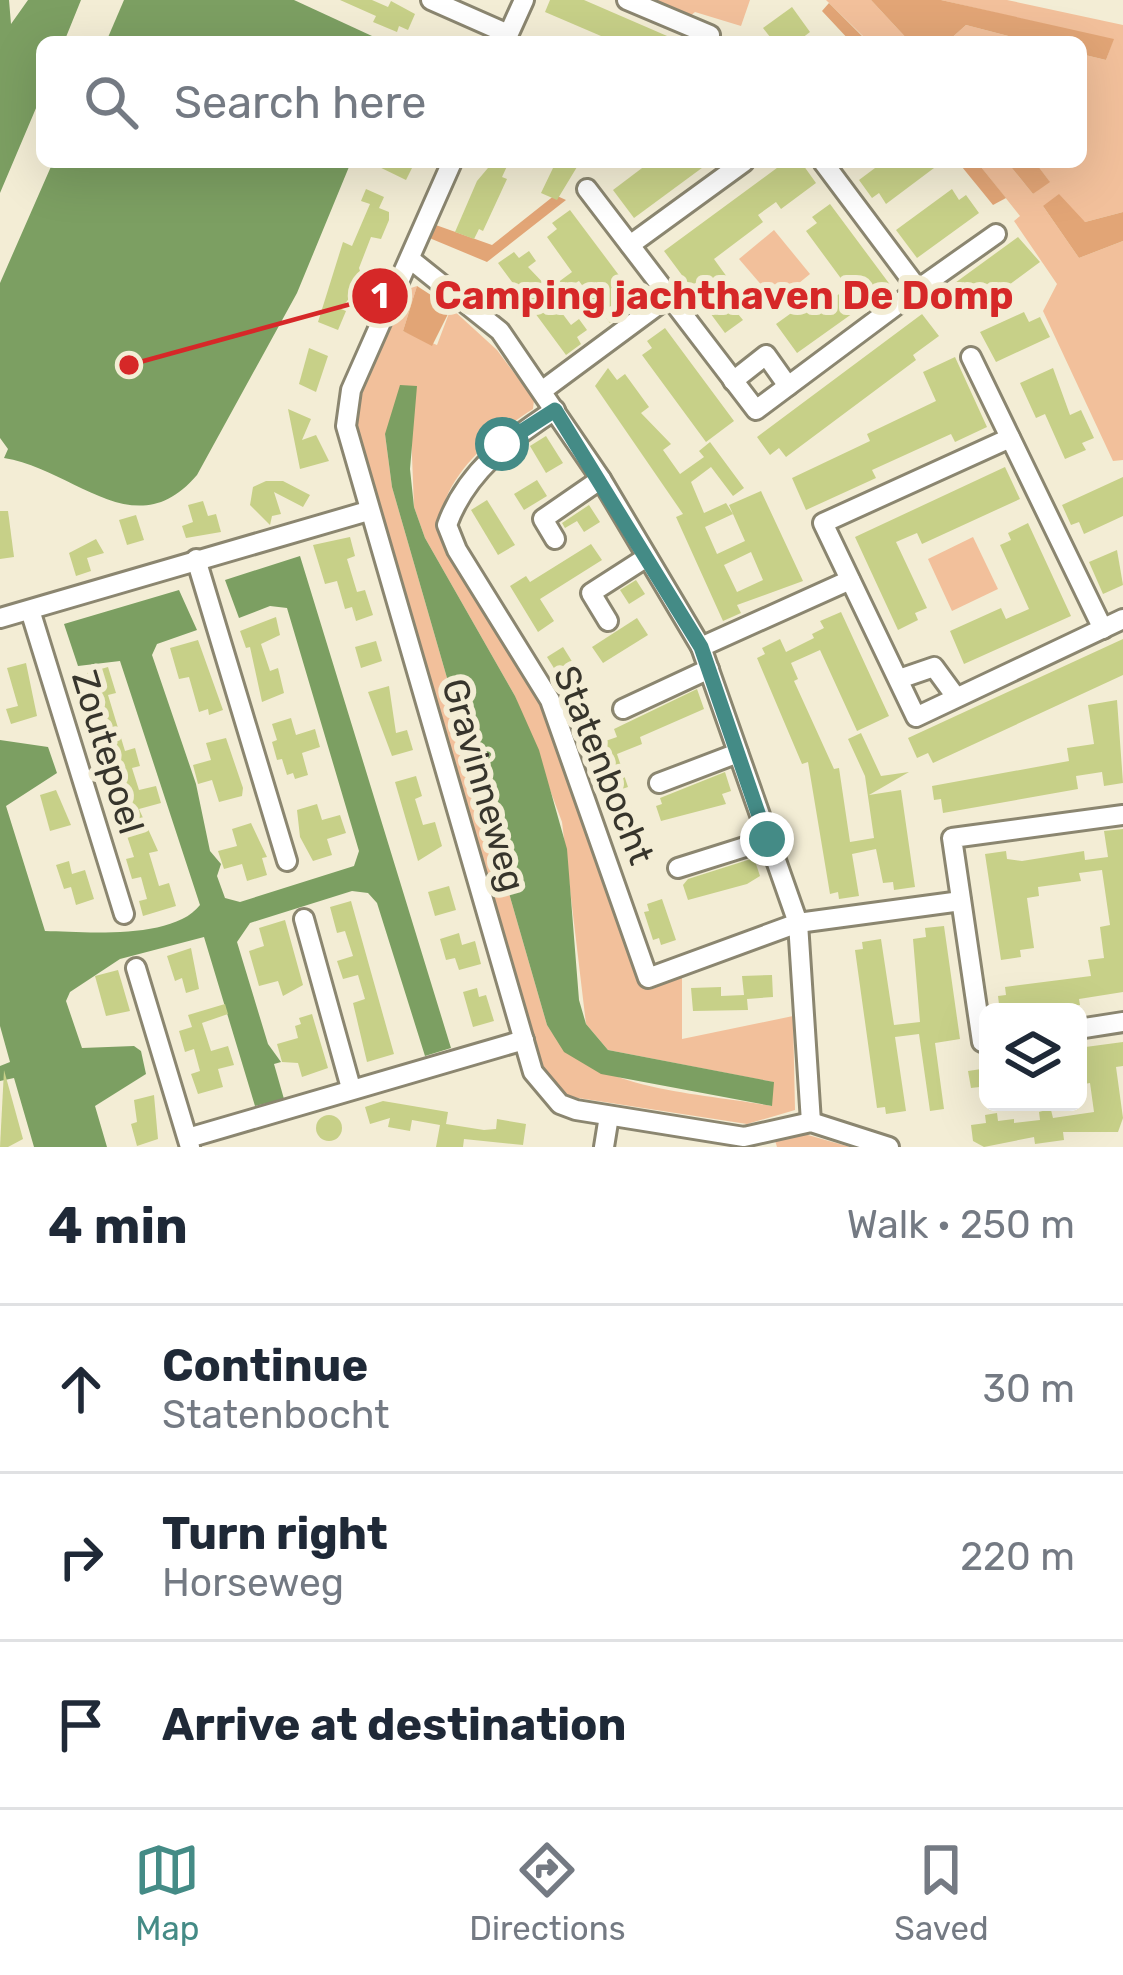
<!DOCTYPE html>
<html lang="en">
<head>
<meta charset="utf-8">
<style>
	:root { --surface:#fff; --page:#f6f6f7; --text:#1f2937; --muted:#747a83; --line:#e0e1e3; --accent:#448b86 }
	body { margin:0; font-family:Rubik,sans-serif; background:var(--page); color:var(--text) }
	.controls { position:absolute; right:36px; bottom:36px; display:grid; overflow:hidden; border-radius:18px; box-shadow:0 12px 48px #0002 }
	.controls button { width:108px; height:108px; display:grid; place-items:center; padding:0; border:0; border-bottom:3px solid var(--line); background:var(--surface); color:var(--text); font:60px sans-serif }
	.stop { position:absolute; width:36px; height:36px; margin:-27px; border:9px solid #448b86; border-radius:50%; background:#fff }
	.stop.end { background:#448b86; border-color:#fff; box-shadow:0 3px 12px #0008 }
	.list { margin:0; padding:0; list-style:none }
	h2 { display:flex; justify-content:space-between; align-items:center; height:156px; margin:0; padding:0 48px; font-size:51px }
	h2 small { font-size:39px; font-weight:400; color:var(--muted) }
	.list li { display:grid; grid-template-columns:78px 1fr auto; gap:36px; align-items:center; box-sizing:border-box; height:168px; padding:0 48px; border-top:3px solid var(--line) }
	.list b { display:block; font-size:45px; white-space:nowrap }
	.list p { margin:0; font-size:39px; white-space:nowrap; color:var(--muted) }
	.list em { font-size:39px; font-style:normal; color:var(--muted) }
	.icon { flex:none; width:66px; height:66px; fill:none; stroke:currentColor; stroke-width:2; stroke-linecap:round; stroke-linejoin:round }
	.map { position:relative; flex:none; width:1123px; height:1147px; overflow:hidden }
	.search { position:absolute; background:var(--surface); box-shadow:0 12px 48px #0002; left:36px; right:36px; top:36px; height:132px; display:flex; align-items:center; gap:30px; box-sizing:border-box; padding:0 42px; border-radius:18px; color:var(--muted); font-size:45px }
	.sheet { height:660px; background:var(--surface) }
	nav { display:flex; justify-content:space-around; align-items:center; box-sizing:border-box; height:168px; border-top:3px solid var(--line); background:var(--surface); font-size:33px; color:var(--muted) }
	nav a { display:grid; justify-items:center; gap:6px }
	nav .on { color:var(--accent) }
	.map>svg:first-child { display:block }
</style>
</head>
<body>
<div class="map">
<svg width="1123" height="1147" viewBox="0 0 1123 1147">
	<rect width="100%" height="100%" fill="#f3edd5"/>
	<g fill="#f2c09b" fill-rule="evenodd">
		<polygon points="642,0 750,0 741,26 695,12 689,17"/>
		<polygon points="826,0 871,0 910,42 869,42"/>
		<polygon points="941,0 1007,0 1123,25 1123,212 1085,222 1043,206 1079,258 1123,241 1123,460 1113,461 1043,311 1057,284 1014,221 1020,216 977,162 1007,162 1033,194 1049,181 1035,162 1081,162 1081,54 1106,60 1113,40"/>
		<polygon points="966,25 1031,42 947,42"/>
		<polygon points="774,230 810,274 776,302 739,259"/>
		<path d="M417,286L403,331L437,345L451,308L497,350L534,400L533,409C494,434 430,485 443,537L534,684L645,987L682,975V1039L793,1016L795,1110L747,1124L559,1095L547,1088L353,424L361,388L402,291ZM411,431L414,507L425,538L515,696L562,822L586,1024L608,1050L773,1082L771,1106C698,1092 588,1092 547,1025L392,487L385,434Z"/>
		<polygon points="973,537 998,589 952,611 928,559"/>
		<polygon points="801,1133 850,1147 777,1147 774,1137"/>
	</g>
	<g fill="#e2a576">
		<polygon points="871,0 941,0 1114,39 1106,60 1081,54 1081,42 1031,42 966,25 947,42 910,42"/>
		<polygon points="829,3 864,38 869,42 851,42 822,11"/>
		<polygon points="958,162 977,162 1006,198 993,205"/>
		<polygon points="1007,162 1035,162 1050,182 1033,194"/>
		<polygon points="1059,194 1085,222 1123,212 1123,241 1079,258 1043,206"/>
		<polygon points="555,195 566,200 487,262 427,237 433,224 492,245"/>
		<polygon points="417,286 451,308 432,346 403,331"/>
	</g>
	<g fill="#7c9f62">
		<polygon points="0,0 9,0 11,24 28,0 81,0 64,42 42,42 42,94 0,193"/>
		<polygon points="124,0 294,0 385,42 106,42"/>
		<path d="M53,162H351L297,293L197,475C135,548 75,469 4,458L8,449L0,438V283Z"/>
		<polygon points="400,385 417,386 410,469 414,507 425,538 515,696 539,750 567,849 579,1000 586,1024 608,1050 774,1082 772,1106 601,1074 564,1052 547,1025 392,487 385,434"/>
		<path d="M300,556L451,1048L425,1056L377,903L368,893L352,891L250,923L237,942L268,1044L281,1062L274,1064L284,1099L255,1106L204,937L120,959L70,992L66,1001L82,1048L134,1046L141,1051L146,1074L95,1106L107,1147H34L14,1078L0,1081V1066L10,1062L0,1026V740L48,747L57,773L6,806L45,931C85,932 173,940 200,905L120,661L78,666L64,624L179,590L197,630L157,644L152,655L196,784L210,851L221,864L217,876L225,898L240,902L354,866L359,851L287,608L270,606L239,618L225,580Z"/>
	</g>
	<g fill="#c7d088" fill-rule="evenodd">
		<polygon points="340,0 372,0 388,7 391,1 415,14 408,30 399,26 397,32 373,22 376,16"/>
		<polygon points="550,0 584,0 681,42 615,42 545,12"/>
		<polygon points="792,7 810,32 797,42 774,42 763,28"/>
		<polygon points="369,162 411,162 412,168 406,180"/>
		<polygon points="493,162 509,162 502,177 507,179 483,231 479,229 474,239 455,232 477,181"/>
		<polygon points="540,162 580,162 557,200 541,193 553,168"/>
		<polygon points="650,162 710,162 634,218 613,190"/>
		<polygon points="785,162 801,162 816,183 781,209 776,202 758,215 763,222 714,259 748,306 738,314 743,320 725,333 664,251"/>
		<polygon points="883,162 942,162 886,204 879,193 872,198 859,180"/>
		<polygon points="366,189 384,197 379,208 389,212 389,220 381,239 371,237 359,268 363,280 341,309 346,311 338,330 318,322 343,242 352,246 370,204 361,201"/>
		<polygon points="952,189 959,200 966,195 979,213 917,258 896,230"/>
		<polygon points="830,204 891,286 797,353 776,324 822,291 829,301 848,288 806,231 817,223 812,217"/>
		<polygon points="570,210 639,302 610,323 579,281 559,292 553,301 571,325 579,319 587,330 577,337 581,344 566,355 498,263 514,252 519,258 529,251 536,261 528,267 549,289 572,272 547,237 557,229 552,223"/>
		<polygon points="1018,237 1040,262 978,308 971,299 962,306 948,288"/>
		<polygon points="1024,312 1029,322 1040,317 1050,337 996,362 980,332"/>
		<polygon points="922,314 939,336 913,355 916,360 786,457 779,448 770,455 757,437"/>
		<polygon points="665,328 734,421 706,442 642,355 652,348 647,341"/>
		<polygon points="309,348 328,356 316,392 299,384"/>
		<polygon points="955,357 987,427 955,442 951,434 905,455 872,470 876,478 806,510 792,478 870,441 867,434 936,401 923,372"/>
		<path d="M608,368L617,380L625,374L649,407L641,413L671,444L663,450L680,474L704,457L699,451L710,442L744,488L733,496L711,467L691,482L704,513L726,503L733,514L705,527L717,554L745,541L729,505L761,491L803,581L737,605L741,613L723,621L676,517L683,514L595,386ZM751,552L763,580L737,592L724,565Z"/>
		<polygon points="1053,368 1070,415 1081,410 1094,438 1082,443 1086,450 1065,459 1045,414 1036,418 1020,383"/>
		<polygon points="288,409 311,419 302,440 316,435 329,461 300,469"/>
		<polygon points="546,436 563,463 546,473 530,446"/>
		<polygon points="1005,467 1020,499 922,544 917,533 896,542 927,608 915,613 918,620 898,630 855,537"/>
		<polygon points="1123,477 1123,516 1084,534 1079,522 1071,525 1062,505"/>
		<polygon points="537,480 547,496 524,510 514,494"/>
		<polygon points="266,481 283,481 310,495 303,507 274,492 281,514 272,516 270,525 250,505 253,487"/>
		<polygon points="487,500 515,545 498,555 471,510"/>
		<polygon points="203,501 208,516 216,514 221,532 186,538 182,526 193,522 188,505"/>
		<polygon points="589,505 600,522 584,532 577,521 565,528 562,523"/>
		<polygon points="0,511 8,511 14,557 0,559"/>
		<polygon points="136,515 144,540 127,545 119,520"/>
		<polygon points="1028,523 1071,616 964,664 950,631 1001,608 1006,619 1029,609 1000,545 1011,540 1008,533"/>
		<polygon points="350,537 355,556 347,559 357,592 365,590 373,615 356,621 352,607 345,609 337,581 325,584 313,545"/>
		<polygon points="96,539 104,553 87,558 91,571 76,576 69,553"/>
		<polygon points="591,544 602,560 540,599 554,621 538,632 510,586 526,576 530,582"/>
		<polygon points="1117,550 1123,585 1103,594 1089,562"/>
		<polygon points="636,580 645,594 629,604 620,590"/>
		<polygon points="841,612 889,716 857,731 820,650 791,663 798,679 794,681 834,769 839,768 850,842 874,838 865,776 848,739 861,733 881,776 909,772 869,795 901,790 915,887 894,890 893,882 883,883 876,849 852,854 859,896 839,899 838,892 830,894 808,762 802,764 757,658 765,654 762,648 780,639 786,652 814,638 812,634 824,628 820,621"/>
		<polygon points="276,617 280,635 261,644 270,671 278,668 284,693 262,702 250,647 246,648 240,631"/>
		<polygon points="637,618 648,635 603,663 592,647"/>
		<polygon points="1123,639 1123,675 933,763 928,753 917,758 908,738"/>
		<polygon points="198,640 223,710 209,715 208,709 199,712 189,677 179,679 170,648"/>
		<polygon points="376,641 382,661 361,668 355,647"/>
		<polygon points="563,647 591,692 575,702 547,657"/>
		<polygon points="26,663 37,716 11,724 6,709 18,706 7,668"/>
		<polygon points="108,667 116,693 108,695 125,751 135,748 140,766 132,768 139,790 156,786 161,803 139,809 158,851 149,853 159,886 169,883 176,906 143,916 139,901 147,899 141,877 132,879 126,859 134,857 126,833 121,834 114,817 101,772 107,770 88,722 97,719 87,673"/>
		<polygon points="389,686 396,733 407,730 413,750 392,756 368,692"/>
		<polygon points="697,689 704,709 640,737 642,744 617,754 628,787 610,793 590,754 596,752 594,745 617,737 614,729"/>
		<polygon points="1117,700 1123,783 1104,786 1102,772 1076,776 1078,789 943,813 941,799 934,800 932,786 1069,761 1067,748 1094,744 1088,705"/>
		<polygon points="291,718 296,735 315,729 320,747 302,753 308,775 295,779 293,773 287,775 282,759 277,760 272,742 277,740 272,724"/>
		<polygon points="226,738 243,788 242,796 219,802 212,780 198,784 193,765 211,760 206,743"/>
		<polygon points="725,772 731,791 722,794 726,804 661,821 656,806 662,804 660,798"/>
		<polygon points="416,776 422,796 415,799 423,825 435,822 442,846 418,861 395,782"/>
		<polygon points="56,790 71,825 50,831 40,795"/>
		<polygon points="317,804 322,820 340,815 346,833 327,839 332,855 313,861 300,837 297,810"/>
		<polygon points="635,820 649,860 634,865 632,859 626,861 617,833 623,831 620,825"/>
		<polygon points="251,823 267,857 262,858 267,875 247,881 242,864 224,869 218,851 237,846 232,829"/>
		<polygon points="1123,829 1123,992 1079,999 1080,1005 1000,1012 998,996 1006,995 1005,987 1091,976 1088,960 1104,958 1100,927 1110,925 1102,870 1079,873 1081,881 1038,887 1039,896 1027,898 1034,948 1020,950 1021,957 1001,960 985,854 1006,851 1007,859 1022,861 1084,851 1085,860 1108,857 1104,831"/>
		<polygon points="754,858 760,876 747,884 688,900 683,885 688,879"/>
		<polygon points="69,861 72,874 85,870 94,899 76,905 71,887 64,889 56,865"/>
		<polygon points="449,886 456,910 435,916 428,892"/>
		<polygon points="662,899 676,940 661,945 659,938 653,940 644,912 649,911 647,904"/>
		<polygon points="351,901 394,1054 367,1062 353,1003 365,999 358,975 343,979 337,961 353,956 345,931 337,933 330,907"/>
		<polygon points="285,920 303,985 283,996 278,981 259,986 249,951 264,946 259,928"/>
		<polygon points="944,926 960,1039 935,1043 944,1109 930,1111 919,1034 895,1037 906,1111 886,1114 885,1107 877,1108 855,950 863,949 862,942 881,939 894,1025 920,1022 913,939 926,937 925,928"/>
		<polygon points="459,933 462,945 475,941 481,964 459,970 455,958 446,960 440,939"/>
		<polygon points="191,948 199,989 186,993 182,978 175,981 167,956"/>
		<polygon points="118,970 130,1011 106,1016 95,976"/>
		<polygon points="772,975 773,997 747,999 748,1010 693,1011 691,988 721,987 721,996 744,995 742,976"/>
		<polygon points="477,988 479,997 486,995 494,1021 473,1027 463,992"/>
		<polygon points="225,1004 228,1014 202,1023 211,1051 228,1046 234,1065 218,1069 223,1087 198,1094 191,1074 200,1071 194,1049 185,1052 179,1031 192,1027 188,1015"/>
		<polygon points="312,1014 328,1068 302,1077 298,1063 282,1062 277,1044 298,1038 295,1026 301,1024 299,1018"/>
		<polygon points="1123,1042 1123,1066 1116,1067 1123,1118 1118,1132 1063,1132 1064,1140 1035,1144 1034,1137 984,1147 973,1141 971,1125 986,1123 985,1115 997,1113 998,1121 1014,1119 1014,1123 1040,1120 1039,1112 1046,1110 1051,1110 1053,1118 1094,1112 1090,1083 1078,1085 1078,1048"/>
		<polygon points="988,1068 988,1086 971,1088 968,1071"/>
		<polygon points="4,1070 23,1139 8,1147 0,1147"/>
		<polygon points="154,1095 158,1139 137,1146 131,1124 137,1122 134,1100"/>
		<polygon points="383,1101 448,1112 446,1124 484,1130 496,1129 497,1119 526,1124 523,1145 464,1139 463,1147 436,1147 440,1125 412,1120 410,1131 388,1127 390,1118 370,1124 365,1107"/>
		<circle cx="329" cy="1128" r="13"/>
	</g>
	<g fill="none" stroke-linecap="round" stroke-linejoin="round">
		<defs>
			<g id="minor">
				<polyline points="431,0 508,34"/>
				<polyline points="627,0 710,35"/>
				<polyline points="505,42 524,0"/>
				<polyline points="452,162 351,390 346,426 533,1072 560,1104 576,1110 744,1137 811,1122 889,1147"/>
				<polyline points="823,162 918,289 996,234"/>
				<polyline points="587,189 756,410 918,289"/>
				<polyline points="630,245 744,162"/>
				<polyline points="410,259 500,331 601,479 701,647 798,923 811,1122"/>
				<polyline points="971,357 1103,629"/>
				<polyline points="733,381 766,355 788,386"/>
				<polyline points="543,390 670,296"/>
				<path d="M555,410C510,439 466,472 447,525L457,550L550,700L648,978L798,923L961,901"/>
				<polyline points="1010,438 823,523 916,717 1123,619"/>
				<polyline points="555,539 543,519 601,479"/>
				<polyline points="196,559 287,861"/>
				<polyline points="30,610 124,914"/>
				<polyline points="0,618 368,511"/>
				<polyline points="608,621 591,593 647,557"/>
				<polyline points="701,647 850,580"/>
				<polyline points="899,679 934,667 956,697"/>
				<polyline points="623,709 709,669"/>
				<polyline points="659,783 738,753"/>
				<polyline points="678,868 767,840"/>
				<polyline points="304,919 351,1088"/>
				<polyline points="136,968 190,1147"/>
				<polyline points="1078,1029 1123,1022"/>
				<polyline points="988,1041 982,1042 952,838 1123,815"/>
				<polyline points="188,1138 524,1040"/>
				<polyline points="604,1147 609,1116"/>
			</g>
		</defs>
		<use href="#minor" stroke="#8b8670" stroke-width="24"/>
		<use href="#minor" stroke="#fff" stroke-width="18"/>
	</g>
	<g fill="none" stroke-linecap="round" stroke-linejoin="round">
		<polyline stroke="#448b86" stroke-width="15" points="502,444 555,410 701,647 767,839"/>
	</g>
	<g text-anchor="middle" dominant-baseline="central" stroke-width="12" stroke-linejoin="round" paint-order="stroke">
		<g font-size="36" fill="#37352c" stroke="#f3edd5">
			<text transform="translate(108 752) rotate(73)">Zoutepoel</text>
			<text transform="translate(604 765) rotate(68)">Statenbocht</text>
			<text transform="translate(484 785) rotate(74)">Gravinneweg</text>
		</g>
	</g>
	<path fill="none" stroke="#d62828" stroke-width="4.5" d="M129 365L380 296"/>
	<g fill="#d62828" stroke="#f3edd5" stroke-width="4.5">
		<circle cx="129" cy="365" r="12"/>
		<circle cx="380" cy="296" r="30"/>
	</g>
	<g font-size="36" text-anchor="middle" font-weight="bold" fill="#fff">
		<text x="380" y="308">1</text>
	</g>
	<g font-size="39" text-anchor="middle" font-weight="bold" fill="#d62828" stroke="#f3edd5" stroke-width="12" stroke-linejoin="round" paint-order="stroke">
		<text x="724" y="309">Camping jachthaven De Domp</text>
	</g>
</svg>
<div class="controls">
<button><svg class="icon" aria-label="layers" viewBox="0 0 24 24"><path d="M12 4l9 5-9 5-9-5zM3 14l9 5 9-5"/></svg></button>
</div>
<div class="stop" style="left:502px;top:444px"></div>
<div class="stop end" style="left:767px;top:839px"></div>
<div class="search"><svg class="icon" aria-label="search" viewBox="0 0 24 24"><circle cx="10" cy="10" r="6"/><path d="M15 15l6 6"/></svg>Search here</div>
</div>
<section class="sheet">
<h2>4 min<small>Walk · 250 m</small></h2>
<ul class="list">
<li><svg class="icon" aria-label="ahead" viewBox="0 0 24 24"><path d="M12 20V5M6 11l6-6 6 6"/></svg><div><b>Continue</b><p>Statenbocht</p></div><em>30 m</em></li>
<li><svg class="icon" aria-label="right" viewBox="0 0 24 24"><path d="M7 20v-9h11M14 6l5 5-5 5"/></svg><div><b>Turn right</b><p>Horseweg</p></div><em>220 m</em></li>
<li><svg class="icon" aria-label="arrive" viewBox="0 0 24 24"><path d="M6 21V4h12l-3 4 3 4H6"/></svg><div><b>Arrive at destination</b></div></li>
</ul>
</section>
<nav>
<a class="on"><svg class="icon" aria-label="map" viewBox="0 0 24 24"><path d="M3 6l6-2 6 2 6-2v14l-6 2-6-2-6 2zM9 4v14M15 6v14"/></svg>Map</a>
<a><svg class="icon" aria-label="directions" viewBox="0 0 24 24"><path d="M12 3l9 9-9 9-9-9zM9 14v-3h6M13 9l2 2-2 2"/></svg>Directions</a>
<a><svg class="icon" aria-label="saved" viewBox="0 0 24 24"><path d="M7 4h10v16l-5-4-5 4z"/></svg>Saved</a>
</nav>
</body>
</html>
